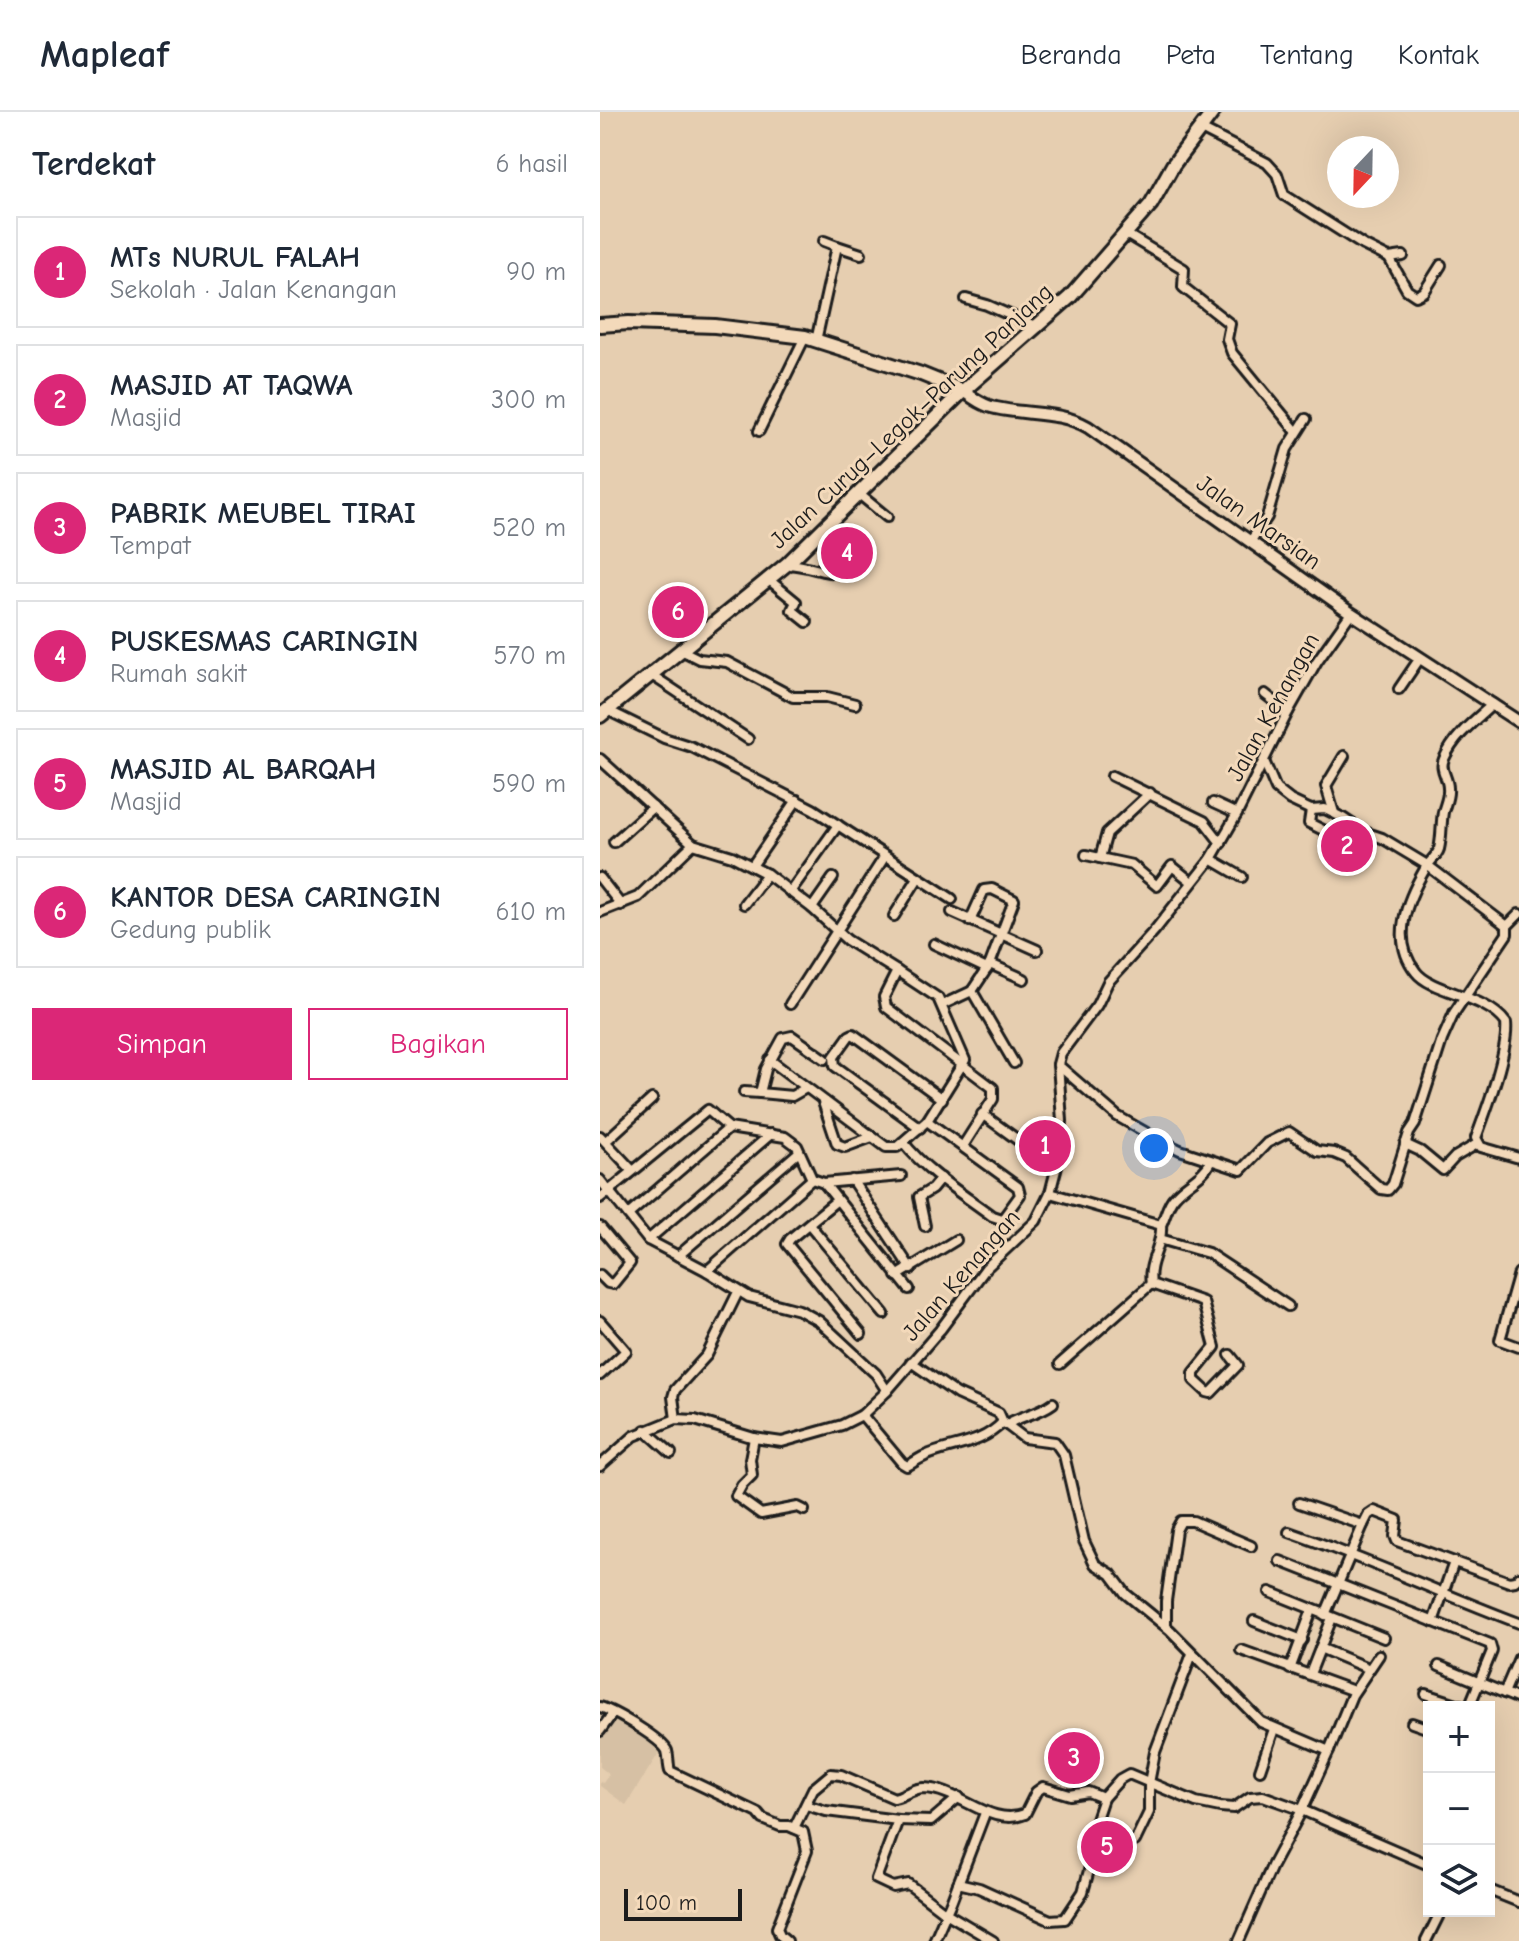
<!DOCTYPE html>
<html lang="id">
<head>
<meta charset="utf-8">
<style>
	:root { --surface:#fff; --page:#f6f6f7; --text:#1f2937; --muted:#747a83; --line:#e0e1e3; --accent:#db2777 }
	body { margin:0; font-family:"Comic Neue",sans-serif; background:var(--page); color:var(--text) }
	.controls { position:absolute; right:24px; bottom:24px; display:grid; overflow:hidden; border-radius:0px; box-shadow:0 8px 32px #0002 }
	.controls button { width:72px; height:72px; display:grid; place-items:center; padding:0; border:0; border-bottom:2px solid var(--line); background:var(--surface); color:var(--text); font:40px sans-serif }
	.compass { position:absolute; left:727px; top:24px; width:72px; height:72px; border-radius:50%; background:var(--surface); box-shadow:0 8px 32px #0002; rotate:202deg }
	.scale { position:absolute; left:24px; bottom:20px; width:118px; box-sizing:border-box; padding-left:8px; border:4px solid #1c1c1c; border-top:0; font-size:22px; line-height:28px; white-space:nowrap; color:#1c1c1c; -webkit-text-stroke:6px #f3d9ba; paint-order:stroke }
	.you { position:absolute; left:554px; top:1036px; width:28px; height:28px; margin:-20px; border:6px solid #fff; border-radius:50%; background:#1a73e8; box-shadow:0 0 0 12px #1a73e833 }
	.badge { display:grid; place-items:center; width:52px; height:52px; border-radius:50%; background:var(--accent); color:#fff; font-size:26px; font-weight:700 }
	.pin { position:absolute; translate:-50% -50%; border:4px solid #fff; box-shadow:0 2px 8px #0006 }
	.list { margin:0; padding:0; list-style:none }
	h2 { display:flex; justify-content:space-between; align-items:center; height:104px; margin:0; padding:0 32px; font-size:34px }
	h2 small { font-size:26px; font-weight:400; color:var(--muted) }
	.list li { display:grid; grid-template-columns:52px 1fr auto; gap:24px; align-items:center; box-sizing:border-box; height:112px; margin:0 16px 16px; padding:0 16px; border:2px solid var(--line); border-radius:0px }
	.list b { display:block; font-size:30px; white-space:nowrap }
	.list p { margin:0; font-size:26px; white-space:nowrap; color:var(--muted) }
	.list em { font-size:26px; font-style:normal; color:var(--muted) }
	.actions { display:flex; gap:16px; padding:24px 32px }
	.actions a { flex:1; padding:18px 0; border:2px solid var(--accent); border-radius:0px; text-align:center; font-size:28px; color:var(--accent) }
	.actions .main { background:var(--accent); color:#fff }
	.icon { flex:none; width:44px; height:44px; fill:none; stroke:currentColor; stroke-width:2; stroke-linecap:round; stroke-linejoin:round }
	.map { position:relative; flex:none; width:919px; height:1829px; overflow:hidden }
	header { display:flex; align-items:center; gap:48px; box-sizing:border-box; height:112px; padding:0 40px; background:var(--surface); border-bottom:2px solid var(--line) }
	header strong { font-size:38px }
	nav { display:flex; gap:44px; margin-inline-start:auto; font-size:28px }
	main { display:flex }
	aside { flex:1; background:var(--surface) }
	.map>svg:first-child { display:block }
</style>
</head>
<body>
<header>
<strong>Mapleaf</strong>
<nav><a>Beranda</a><a>Peta</a><a>Tentang</a><a>Kontak</a></nav>
</header>
<main>
<aside>
<h2>Terdekat<small>6 hasil</small></h2>
<ul class="list">
<li><span class="badge">1</span><div><b>MTs NURUL FALAH</b><p>Sekolah · Jalan Kenangan</p></div><em>90 m</em></li>
<li><span class="badge">2</span><div><b>MASJID AT TAQWA</b><p>Masjid</p></div><em>300 m</em></li>
<li><span class="badge">3</span><div><b>PABRIK MEUBEL TIRAI</b><p>Tempat</p></div><em>520 m</em></li>
<li><span class="badge">4</span><div><b>PUSKESMAS CARINGIN</b><p>Rumah sakit</p></div><em>570 m</em></li>
<li><span class="badge">5</span><div><b>MASJID AL BARQAH</b><p>Masjid</p></div><em>590 m</em></li>
<li><span class="badge">6</span><div><b>KANTOR DESA CARINGIN</b><p>Gedung publik</p></div><em>610 m</em></li>
</ul>
<div class="actions"><a class="main">Simpan</a><a>Bagikan</a></div>
</aside>
<div class="map">
<svg width="919" height="1829" viewBox="0 0 919 1829">
	<rect width="100%" height="100%" fill="#e6ceb0"/>
	<filter id="ink" filterUnits="userSpaceOnUse"><feTurbulence type="fractalNoise" baseFrequency=".0125" numOctaves="2"/><feDisplacementMap in="SourceGraphic" scale="16" xChannelSelector="R" yChannelSelector="G"/><feConvolveMatrix kernelMatrix="1 2 1 2 8 2 1 2 1" color-interpolation-filters="sRGB"/></filter>
	<g filter="url(#ink)">
		<polygon fill="#d6c0a4" points="18,1608 62,1636 26,1693 0,1674 0,1670 3,1671 9,1662 0,1655 0,1624"/>
		<g fill="none" stroke-linecap="round" stroke-linejoin="round">
			<defs>
				<g id="minor">
					<polyline points="601,17 667,51 677,62 684,83 763,133 789,146 803,144"/>
					<polyline points="526,122 584,157 583,175 630,212 627,227 632,241 696,319"/>
					<polyline points="224,129 237,134"/>
					<polyline points="789,146 807,178 816,184 824,180 841,153"/>
					<polyline points="366,187 387,193 437,215"/>
					<polyline points="216,229 237,134 261,142"/>
					<polyline points="159,319 205,225"/>
					<polyline points="259,382 287,405"/>
					<polyline points="650,430 667,405 687,337 706,307"/>
					<path d="M187,452C225,454 236,476 265,438"/>
					<polyline points="168,467 196,490 192,498 207,510"/>
					<polyline points="81,538 99,547 127,550 193,585 227,585 255,592"/>
					<polyline points="50,562 148,627"/>
					<polyline points="799,577 820,546"/>
					<polyline points="665,582 688,600"/>
					<path d="M893,592C874,609 854,624 844,647C839,657 848,665 848,676C849,685 845,692 843,700C841,712 842,725 839,737C837,744 829,750 825,757C807,788 790,828 816,860C832,881 886,883 906,911C909,938 886,999 876,1026L881,1035L919,1046"/>
					<polyline points="7,598 64,626 92,635 213,697 352,787"/>
					<polyline points="0,647 93,732 132,744 167,762 212,796 247,828 297,859 284,885 286,895 393,976 393,987 363,1034"/>
					<polyline points="664,649 676,677 690,688 711,698 725,697 743,706 764,720 782,726 827,753 907,814"/>
					<polyline points="512,664 604,709 621,731"/>
					<polyline points="613,691 637,702"/>
					<polyline points="711,698 709,711 729,721"/>
					<polyline points="734,701 726,674 744,644"/>
					<polyline points="14,730 53,695"/>
					<polyline points="486,743 532,753 557,774 572,754 592,770"/>
					<polyline points="500,746 507,721 550,681"/>
					<polyline points="611,747 642,765"/>
					<polyline points="152,754 197,688"/>
					<polyline points="0,766 21,793"/>
					<polyline points="190,780 238,713"/>
					<polyline points="144,792 167,762"/>
					<polyline points="212,796 233,766"/>
					<polyline points="0,800 38,785 93,732"/>
					<polyline points="352,800 437,838"/>
					<polyline points="294,804 318,766"/>
					<polyline points="370,809 384,778 392,777 414,788 390,852 372,879 414,951"/>
					<polyline points="334,832 387,857"/>
					<polyline points="390,852 424,867"/>
					<polyline points="190,892 285,744"/>
					<polyline points="342,893 372,879"/>
					<polyline points="170,948 286,1035 297,1035 327,1009 365,948 338,886 297,859"/>
					<polyline points="458,953 517,1004 552,1024 580,1038 641,1058 667,1031 689,1020 717,1039 734,1041 746,1046 781,1077 788,1078 793,1072 809,1021 815,1012 842,928 854,901 907,822 907,814 919,802"/>
					<polyline points="206,976 192,984 160,981 166,957 183,926 192,924 225,947"/>
					<polyline points="144,980 160,981"/>
					<polyline points="223,990 237,1032 245,1035 272,1025"/>
					<polyline points="382,1002 422,1031"/>
					<polyline points="320,1016 235,954 234,945 249,924 253,922 342,987"/>
					<polyline points="0,1024 32,1058"/>
					<polyline points="6,1029 52,987"/>
					<path d="M303,1030C327,1060 361,1081 392,1104L401,1107L404,1105L420,1083L418,1075L327,1009"/>
					<polyline points="805,1032 820,1039 843,1058 855,1045 877,1032"/>
					<polyline points="0,1068 48,1128 171,1022"/>
					<polyline points="252,1068 311,1157"/>
					<polyline points="224,1071 301,1064"/>
					<path d="M450,1081L561,1113C563,1134 547,1150 551,1172L603,1190L615,1235L594,1261V1268L607,1280L611,1281L638,1253L630,1243"/>
					<polyline points="0,1086 108,998 129,1016 185,1025 197,1034 212,1067 224,1071 309,1177"/>
					<polyline points="236,1089 190,1127 187,1132 261,1222"/>
					<polyline points="28,1103 129,1016"/>
					<polyline points="209,1112 284,1202"/>
					<path d="M561,1113C566,1103 567,1092 575,1084C587,1070 602,1066 611,1049"/>
					<polyline points="325,1114 319,1085 332,1077 341,1066"/>
					<polyline points="0,1115 30,1151 13,1172 8,1171 0,1163"/>
					<polyline points="560,1127 608,1141 688,1194"/>
					<polyline points="48,1128 107,1159 149,1185 199,1198 219,1209 276,1262 287,1279"/>
					<polyline points="78,1144 199,1040"/>
					<polyline points="107,1159 212,1067"/>
					<polyline points="919,1161 900,1228 919,1235"/>
					<polyline points="297,1164 356,1128"/>
					<polyline points="0,1209 26,1239 0,1263"/>
					<polyline points="311,1250 357,1282 399,1301 403,1310 424,1326 455,1330 464,1343 484,1429 495,1452 511,1462 526,1482 570,1518 661,1610 729,1639 702,1698 672,1754 639,1829"/>
					<polyline points="460,1252 551,1172"/>
					<path d="M262,1303L302,1351L307,1354C313,1351 318,1347 325,1344C352,1332 380,1334 403,1310"/>
					<polyline points="76,1307 73,1285 75,1278 107,1243 138,1180"/>
					<path d="M407,1312C423,1303 438,1302 453,1291"/>
					<polyline points="45,1318 71,1341"/>
					<polyline points="154,1326 150,1347 152,1363 142,1373 136,1384 161,1402 198,1395 204,1398"/>
					<polyline points="0,1354 34,1324 76,1307 95,1308 154,1326 182,1330 242,1313 262,1303 287,1279 340,1218 386,1156 436,1109 450,1081 458,1050 462,1009 458,952 461,941 497,893 508,870 555,818 611,747 637,702 688,600 717,549 751,501"/>
					<polyline points="699,1391 763,1413"/>
					<path d="M689,1420C767,1447 842,1482 919,1511"/>
					<polyline points="680,1449 890,1532 892,1539 869,1595"/>
					<polyline points="670,1480 784,1526"/>
					<polyline points="725,1503 763,1413 768,1403 774,1399 797,1408 795,1424 797,1429 909,1470 915,1469 919,1465"/>
					<polyline points="654,1509 702,1528"/>
					<polyline points="833,1510 854,1450"/>
					<polyline points="566,1514 566,1489 576,1418 581,1409 593,1409 651,1434"/>
					<polyline points="720,1536 765,1555"/>
					<polyline points="641,1538 751,1578"/>
					<polyline points="839,1554 919,1587"/>
					<polyline points="690,1557 712,1498"/>
					<polyline points="710,1562 732,1506"/>
					<polyline points="904,1581 919,1546"/>
					<polyline points="826,1582 866,1595"/>
					<path d="M0,1595C14,1599 62,1627 67,1639C69,1646 68,1653 70,1659L158,1701L163,1707L180,1714H189L203,1720L207,1739L177,1816L180,1823L187,1829"/>
					<polyline points="812,1611 829,1617"/>
					<polyline points="0,1619 13,1601"/>
					<polyline points="729,1639 752,1583 779,1543"/>
					<polyline points="660,1658 674,1617"/>
					<polyline points="206,1693 226,1699 298,1708 276,1767 293,1775 308,1772 346,1801 393,1829"/>
					<polyline points="298,1708 331,1709 359,1685"/>
					<path d="M194,1716L213,1677L231,1662L241,1663L294,1686C304,1684 313,1676 324,1676C360,1677 390,1716 425,1702L436,1680L443,1675L470,1683L488,1680L503,1686L520,1667L529,1662L596,1690L620,1695L634,1696L650,1685L663,1684L702,1698L829,1753"/>
					<polyline points="535,1729 549,1700 549,1671 555,1640 592,1542"/>
					<polyline points="358,1771 379,1776 450,1808 465,1807 483,1780 493,1744 491,1722 503,1686"/>
					<polyline points="889,1778 919,1790"/>
					<polyline points="334,1829 351,1790 385,1701"/>
					<polyline points="826,1829 841,1799"/>
				</g>
				<path id="tertiary" d="M363,279C373,286 384,294 396,296C427,303 460,299 488,315L751,501L919,610"/>
				<g id="primary">
					<polyline points="0,213 29,211 115,214 205,225 321,262 363,279"/>
					<polyline points="0,604 187,452 363,279 470,185 551,92 573,53 613,0"/>
				</g>
			</defs>
			<use href="#minor" stroke="#1c1c1c" stroke-width="14"/>
			<use href="#tertiary" stroke="#1c1c1c" stroke-width="16"/>
			<use href="#primary" stroke="#1c1c1c" stroke-width="18"/>
			<use href="#minor" stroke="#f3d9ba" stroke-width="8"/>
			<use href="#tertiary" stroke="#f3d9ba" stroke-width="10"/>
			<use href="#primary" stroke="#f3d9ba" stroke-width="12"/>
		</g>
	</g>
	<g text-anchor="middle" dominant-baseline="central" stroke-width="6" stroke-linejoin="round" paint-order="stroke">
		<g font-size="24" fill="#1c1c1c" stroke="#f3d9ba">
			<text transform="translate(311 304) rotate(-43)">Jalan Curug–Legok–Parung Panjang</text>
			<text transform="translate(659 410) rotate(35)">Jalan Marsian</text>
			<text transform="translate(673 595) rotate(-61)">Jalan Kenangan</text>
			<text transform="translate(361 1163) rotate(-49)">Jalan Kenangan</text>
		</g>
	</g>
</svg>
<div class="controls">
<button>+</button>
<button>−</button>
<button><svg class="icon" aria-label="layers" viewBox="0 0 24 24"><path d="M12 4l9 5-9 5-9-5zM3 14l9 5 9-5"/></svg></button>
</div>
<svg class="compass" viewBox="-18 -18 36 36"><path d="M0-13l5 13h-10z" fill="#e53935"/><path d="M0 13l5-13h-10z" fill="#747a83"/></svg>
<div class="scale">100 m</div>
<div class="you"></div>
<div class="pin badge" style="left:445px;top:1034px">1</div>
<div class="pin badge" style="left:747px;top:734px">2</div>
<div class="pin badge" style="left:474px;top:1646px">3</div>
<div class="pin badge" style="left:247px;top:441px">4</div>
<div class="pin badge" style="left:507px;top:1735px">5</div>
<div class="pin badge" style="left:78px;top:500px">6</div>
</div>
</main>
</body>
</html>
